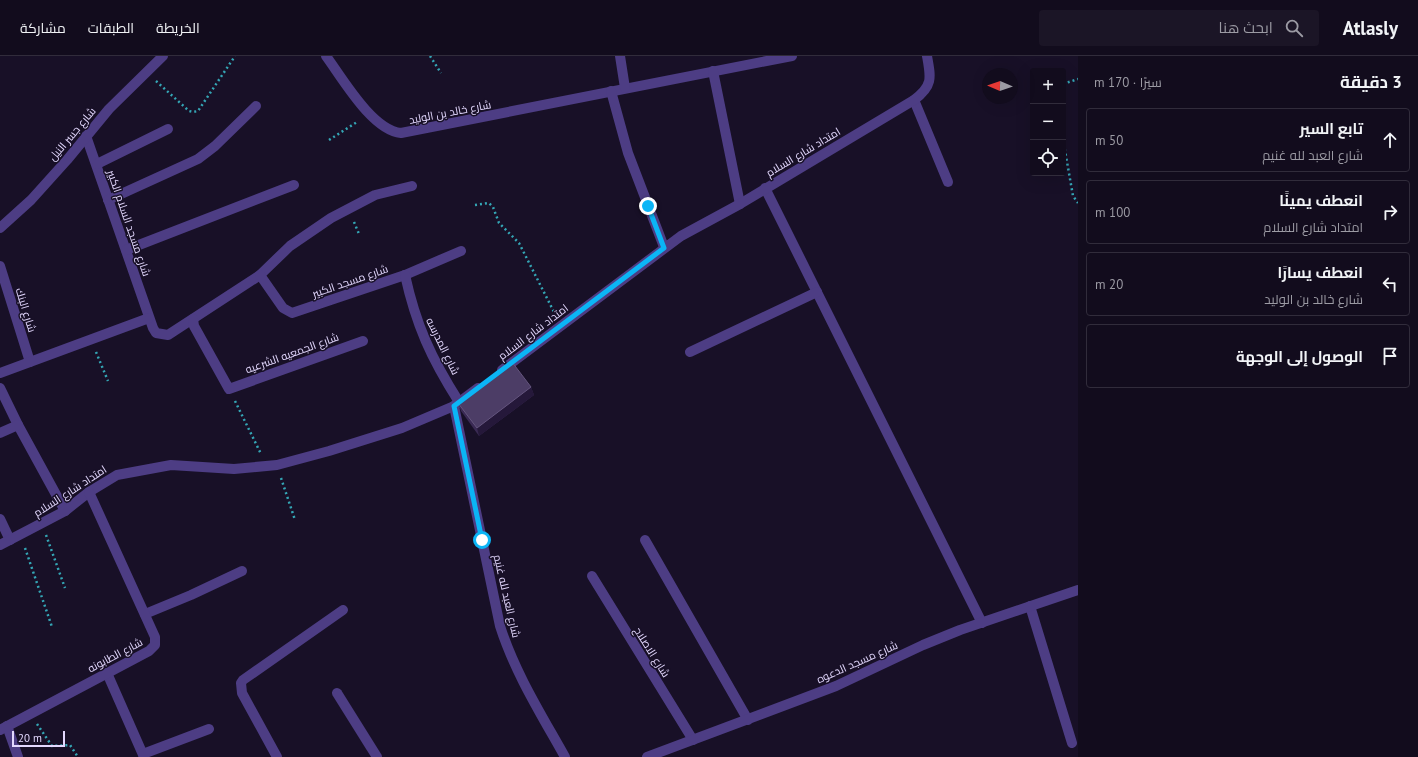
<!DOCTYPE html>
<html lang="ar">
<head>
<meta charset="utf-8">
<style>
	:root { --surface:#120c1d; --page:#1b1526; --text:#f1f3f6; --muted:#9c9ba4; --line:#312c3b }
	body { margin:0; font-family:"PT Sans",Cairo,sans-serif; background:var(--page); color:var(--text); direction:rtl }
	.controls { position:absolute; right:12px; top:12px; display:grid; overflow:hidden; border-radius:4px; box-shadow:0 4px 16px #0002 }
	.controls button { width:36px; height:36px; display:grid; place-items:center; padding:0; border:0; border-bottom:1px solid var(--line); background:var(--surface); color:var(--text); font:20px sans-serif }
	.compass { position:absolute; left:982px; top:12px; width:36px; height:36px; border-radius:50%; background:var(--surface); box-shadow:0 4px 16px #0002; rotate:272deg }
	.scale { position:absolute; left:12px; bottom:10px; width:53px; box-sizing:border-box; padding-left:4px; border:2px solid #e3d8fe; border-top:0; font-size:11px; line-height:14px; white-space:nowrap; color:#e3d8fe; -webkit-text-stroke:3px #181027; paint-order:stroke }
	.stop { position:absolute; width:12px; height:12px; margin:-9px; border:3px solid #0bb5f6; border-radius:50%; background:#fff }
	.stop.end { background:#0bb5f6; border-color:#fff; box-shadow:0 1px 4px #0008 }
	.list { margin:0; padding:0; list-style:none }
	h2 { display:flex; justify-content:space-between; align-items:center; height:52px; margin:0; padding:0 16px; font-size:17px }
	h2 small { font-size:13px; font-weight:400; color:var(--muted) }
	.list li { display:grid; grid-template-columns:26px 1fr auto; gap:12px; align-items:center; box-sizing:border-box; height:64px; margin:0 8px 8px; padding:0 8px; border:1px solid var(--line); border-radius:4px }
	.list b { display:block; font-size:15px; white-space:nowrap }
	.list p { margin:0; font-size:13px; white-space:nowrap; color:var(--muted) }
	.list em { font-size:13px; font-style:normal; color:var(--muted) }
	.icon { flex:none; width:22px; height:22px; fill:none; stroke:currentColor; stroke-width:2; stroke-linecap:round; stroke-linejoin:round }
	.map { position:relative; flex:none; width:1078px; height:701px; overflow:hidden; direction:ltr }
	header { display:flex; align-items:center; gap:24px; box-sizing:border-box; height:56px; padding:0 20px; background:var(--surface); border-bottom:1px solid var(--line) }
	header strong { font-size:19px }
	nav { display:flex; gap:22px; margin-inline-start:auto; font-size:14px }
	.search { width:280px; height:36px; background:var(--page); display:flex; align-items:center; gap:10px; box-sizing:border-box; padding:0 14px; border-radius:4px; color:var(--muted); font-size:15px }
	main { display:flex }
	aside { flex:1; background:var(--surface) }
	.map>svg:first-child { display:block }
</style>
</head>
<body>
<header>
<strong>Atlasly</strong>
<div class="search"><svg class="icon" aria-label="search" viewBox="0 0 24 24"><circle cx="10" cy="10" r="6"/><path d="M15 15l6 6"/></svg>ابحث هنا</div>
<nav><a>الخريطة</a><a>الطبقات</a><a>مشاركة</a></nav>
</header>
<main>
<aside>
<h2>3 دقيقة<small>سيرًا · 170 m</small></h2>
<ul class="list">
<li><svg class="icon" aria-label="ahead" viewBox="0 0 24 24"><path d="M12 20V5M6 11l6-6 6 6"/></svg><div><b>تابع السير</b><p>شارع العبد لله غنيم</p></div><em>50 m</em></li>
<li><svg class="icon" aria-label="right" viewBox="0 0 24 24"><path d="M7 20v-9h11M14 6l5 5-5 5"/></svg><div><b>انعطف يمينًا</b><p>امتداد شارع السلام</p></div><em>100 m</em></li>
<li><svg class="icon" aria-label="left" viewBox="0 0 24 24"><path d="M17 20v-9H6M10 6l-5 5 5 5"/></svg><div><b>انعطف يسارًا</b><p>شارع خالد بن الوليد</p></div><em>20 m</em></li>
<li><svg class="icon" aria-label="arrive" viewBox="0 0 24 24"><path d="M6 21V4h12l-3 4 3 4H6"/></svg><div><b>الوصول إلى الوجهة</b></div></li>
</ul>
</aside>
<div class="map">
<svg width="1078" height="701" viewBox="0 0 1078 701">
	<rect width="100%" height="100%" fill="#181027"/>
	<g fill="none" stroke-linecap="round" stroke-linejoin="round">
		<g stroke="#34a6b5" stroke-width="2.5" stroke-dasharray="2 3" stroke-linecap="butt">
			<polyline points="430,0 441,17"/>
			<polyline points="156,25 189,55 193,56 198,55 235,0"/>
			<polyline points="1063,28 1078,23"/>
			<polyline points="1063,83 1073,140 1078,147"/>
			<polyline points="329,84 357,66"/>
			<polyline points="475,149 489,147 493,151 499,167 519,187 555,258"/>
			<polyline points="354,166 359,178"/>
			<polyline points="96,296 108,325"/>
			<polyline points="235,345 261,398"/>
			<polyline points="281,422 295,464"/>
			<polyline points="46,479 65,532"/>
			<polyline points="25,492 52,571"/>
			<polyline points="37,668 52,690 70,689 78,701"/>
		</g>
		<g stroke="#4d3d84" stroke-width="10">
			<path d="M326,0C343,23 372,74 401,77L792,0"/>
			<polyline points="620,0 625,32"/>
			<polyline points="713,15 740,148"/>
			<polyline points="611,35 628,97 664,191"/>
			<polyline points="914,44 948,126"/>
			<polyline points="86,80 153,272 156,277 168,279 260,219 290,190 331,162 375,139 412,130"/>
			<polyline points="97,108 168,73"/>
			<polyline points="765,132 982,567"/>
			<polyline points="108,144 198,103 215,90 256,50"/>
			<polyline points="0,172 31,144 67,104 109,53 163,0"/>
			<polyline points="126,194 294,129"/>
			<polyline points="0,210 30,306"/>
			<polyline points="260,219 283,252 292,257 405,219 461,195"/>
			<path d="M405,219C416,269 431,302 459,346"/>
			<polyline points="193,263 194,270 229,333 363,285"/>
			<polyline points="690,296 817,236"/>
			<path d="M502,314L681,180L740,148L914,44C933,30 931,22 927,0"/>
			<polyline points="0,317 149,262"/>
			<polyline points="0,332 18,369 65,455"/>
			<path d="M454,350L500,570C515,617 541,658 565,701"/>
			<polyline points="0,377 18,369"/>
			<polyline points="0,463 10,484"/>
			<polyline points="645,484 748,664"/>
			<polyline points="0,489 65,455 89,436 117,419 171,409 234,413 277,409 329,395 402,372 454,350 478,332"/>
			<polyline points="592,520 693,684"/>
			<polyline points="1030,550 1072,687"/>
			<polyline points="145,558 191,539 242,515"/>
			<polyline points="107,617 144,701"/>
			<polyline points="337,637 377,701"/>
			<polyline points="7,670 18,701"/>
			<polyline points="0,674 149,595 155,589 155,581 89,436"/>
			<polyline points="143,698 209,673"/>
			<polyline points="277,701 242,637 241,627 243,624 343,554"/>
			<polyline points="647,701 836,630 923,589 960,574 1078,534"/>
		</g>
	</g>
	<polygon fill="#3a2a54" points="531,331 534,339 479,380 461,355 458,347"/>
	<polygon fill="#25183a" points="531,331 534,339 479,380 477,372"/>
	<polygon fill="#4c3d66" stroke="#64557e" points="512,306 531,331 477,372 458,347"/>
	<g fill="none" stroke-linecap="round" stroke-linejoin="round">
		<polyline stroke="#0bb5f6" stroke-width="5" points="482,484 454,350 664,192 648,150"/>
	</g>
	<g text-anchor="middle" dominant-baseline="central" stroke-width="3" stroke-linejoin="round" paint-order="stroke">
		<g font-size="11" fill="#e3d8fe" stroke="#181027">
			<text transform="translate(450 56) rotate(-11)">شارع خالد بن الوليد</text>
			<text transform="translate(72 78) rotate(-50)">شارع جسر النيل</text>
			<text transform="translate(803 96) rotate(-31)">امتداد شارع السلام</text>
			<text transform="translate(129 167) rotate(71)">شارع مسجد السلام الكبير</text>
			<text transform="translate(350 225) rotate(-19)">شارع مسجد الكبير</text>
			<text transform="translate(26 254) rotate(73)">شارع البنك</text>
			<text transform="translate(533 276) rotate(-37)">امتداد شارع السلام</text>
			<text transform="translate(443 290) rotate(64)">شارع المدرسه</text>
			<text transform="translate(292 297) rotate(-20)">شارع الجمعيه الشرعيه</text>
			<text transform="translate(70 435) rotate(-33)">امتداد شارع السلام</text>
			<text transform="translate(507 540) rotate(77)">شارع العبد لله غنيم</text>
			<text transform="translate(652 596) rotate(58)">شارع الاصلاح</text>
			<text transform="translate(115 599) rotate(-28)">شارع الطابونه</text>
			<text transform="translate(857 606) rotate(-24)">شارع مسجد الدعوه</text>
		</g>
	</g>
</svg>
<div class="controls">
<button>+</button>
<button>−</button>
<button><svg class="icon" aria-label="locate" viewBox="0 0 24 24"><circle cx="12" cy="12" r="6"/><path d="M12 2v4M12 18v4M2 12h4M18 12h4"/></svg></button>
</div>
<svg class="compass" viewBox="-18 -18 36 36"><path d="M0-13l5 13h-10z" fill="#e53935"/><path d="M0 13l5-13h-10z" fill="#9c9ba4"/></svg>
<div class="scale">20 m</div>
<div class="stop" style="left:482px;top:484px"></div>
<div class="stop end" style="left:648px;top:150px"></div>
</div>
</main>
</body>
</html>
